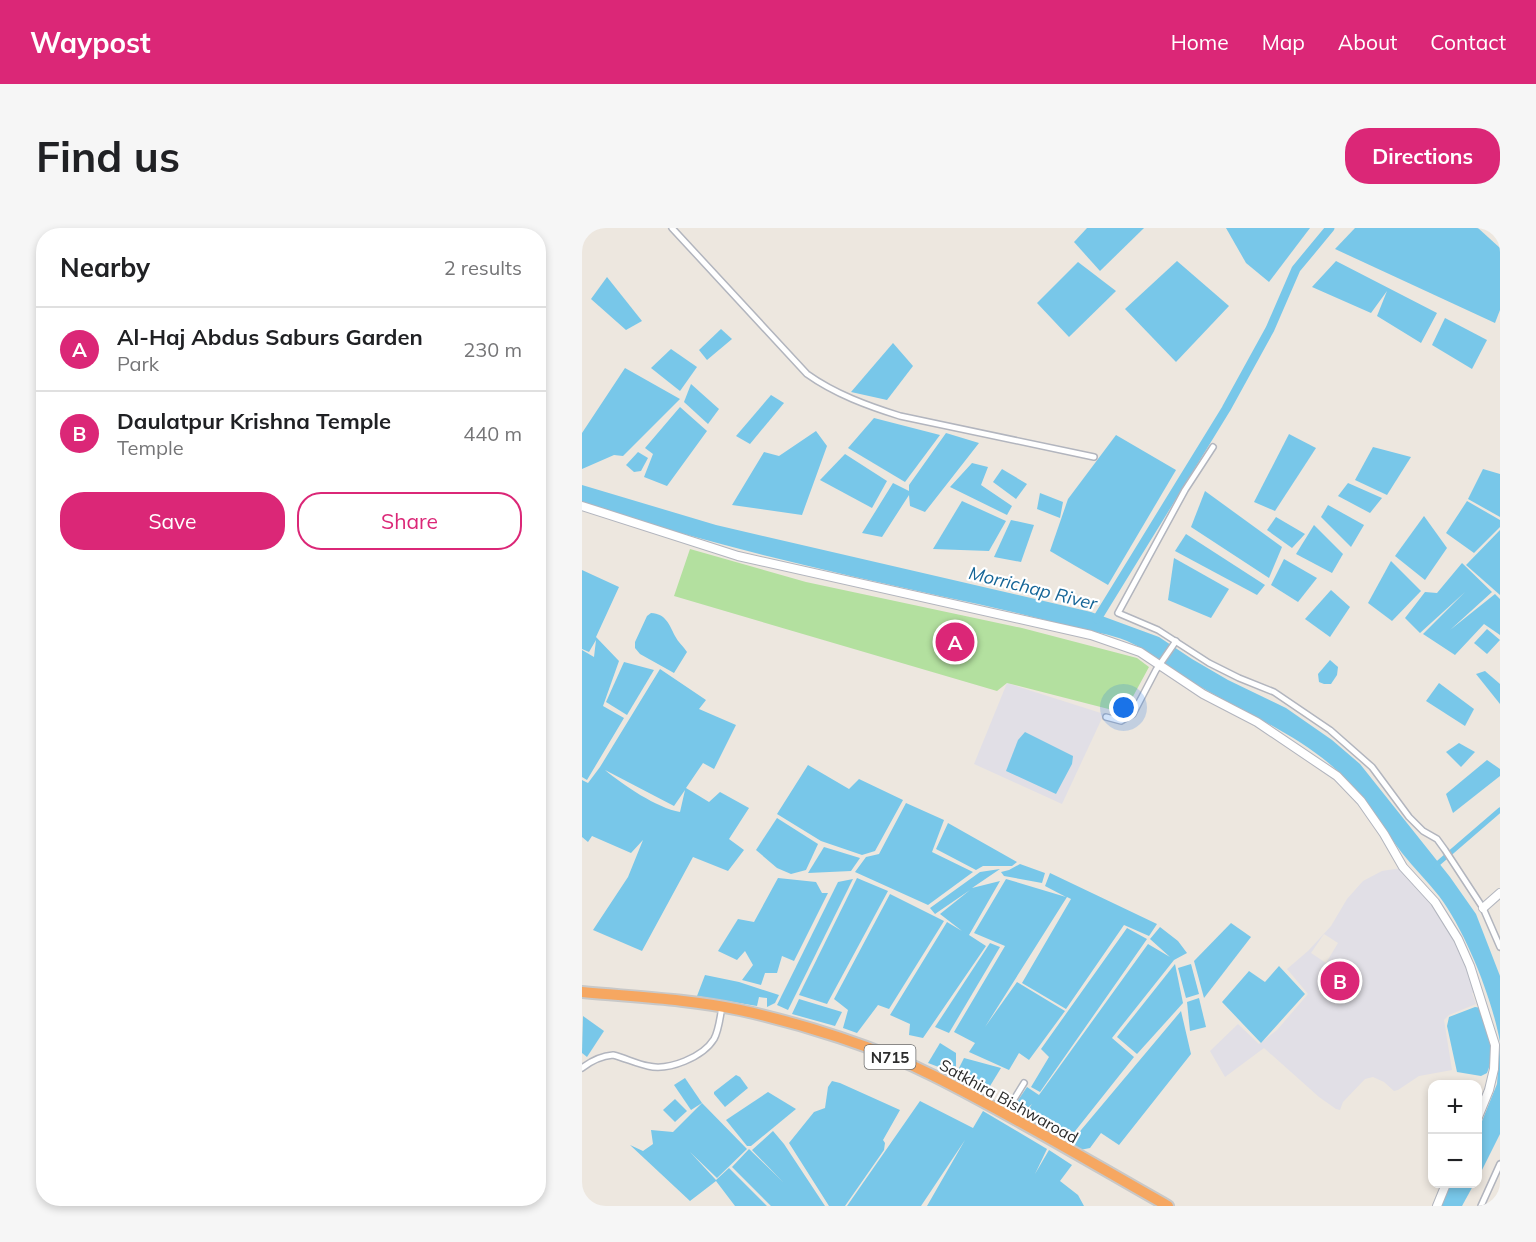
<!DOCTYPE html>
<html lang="en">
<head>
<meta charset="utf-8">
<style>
	:root { --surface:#fff; --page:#f6f6f6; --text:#202124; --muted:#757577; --line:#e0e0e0; --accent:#db2777 }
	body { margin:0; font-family:Mulish,sans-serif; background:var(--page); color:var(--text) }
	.controls { position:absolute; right:18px; bottom:18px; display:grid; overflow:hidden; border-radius:12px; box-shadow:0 3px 9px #0003 }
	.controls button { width:54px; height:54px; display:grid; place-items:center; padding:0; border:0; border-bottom:2px solid var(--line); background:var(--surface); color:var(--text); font:30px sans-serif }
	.you { position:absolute; left:542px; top:480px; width:21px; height:21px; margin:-15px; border:4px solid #fff; border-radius:50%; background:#1a73e8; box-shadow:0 0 0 9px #1a73e833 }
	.badge { display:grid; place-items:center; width:39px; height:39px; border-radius:50%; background:var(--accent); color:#fff; font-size:20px; font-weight:700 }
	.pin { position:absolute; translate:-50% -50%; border:3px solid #fff; box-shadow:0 2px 6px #0006 }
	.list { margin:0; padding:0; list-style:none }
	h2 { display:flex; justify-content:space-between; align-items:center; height:78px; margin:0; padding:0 24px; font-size:26px }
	h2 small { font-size:20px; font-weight:400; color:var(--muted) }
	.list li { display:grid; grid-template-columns:39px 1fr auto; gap:18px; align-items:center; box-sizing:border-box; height:84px; padding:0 24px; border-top:2px solid var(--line) }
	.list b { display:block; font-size:22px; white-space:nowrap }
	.list p { margin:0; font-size:20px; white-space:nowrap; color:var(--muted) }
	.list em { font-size:20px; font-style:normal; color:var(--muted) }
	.actions { display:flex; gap:12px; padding:18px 24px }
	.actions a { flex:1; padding:14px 0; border:2px solid var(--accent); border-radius:24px; text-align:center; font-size:21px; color:var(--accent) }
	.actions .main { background:var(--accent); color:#fff }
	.map { position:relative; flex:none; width:918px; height:978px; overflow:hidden; border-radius:24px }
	header { display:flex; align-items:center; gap:36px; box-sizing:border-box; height:84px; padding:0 30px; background:var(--accent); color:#fff }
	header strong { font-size:28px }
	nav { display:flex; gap:33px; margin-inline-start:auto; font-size:21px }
	.intro { display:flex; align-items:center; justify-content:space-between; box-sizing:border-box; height:144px; padding:0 36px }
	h1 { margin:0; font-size:42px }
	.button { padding:15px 27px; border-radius:24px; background:var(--accent); color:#fff; font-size:21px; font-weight:700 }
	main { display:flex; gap:36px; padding:0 36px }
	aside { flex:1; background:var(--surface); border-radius:24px; box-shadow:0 3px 9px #0003 }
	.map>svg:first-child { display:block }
</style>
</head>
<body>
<header>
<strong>Waypost</strong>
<nav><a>Home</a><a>Map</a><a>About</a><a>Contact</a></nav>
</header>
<div class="intro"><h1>Find us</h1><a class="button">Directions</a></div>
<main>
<aside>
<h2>Nearby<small>2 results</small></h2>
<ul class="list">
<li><span class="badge">A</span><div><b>Al-Haj Abdus Saburs Garden</b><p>Park</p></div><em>230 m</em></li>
<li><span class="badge">B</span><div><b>Daulatpur Krishna Temple</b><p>Temple</p></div><em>440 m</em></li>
</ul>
<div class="actions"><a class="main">Save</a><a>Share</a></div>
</aside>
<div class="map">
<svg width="918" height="978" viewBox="0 0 918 978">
	<rect width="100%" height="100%" fill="#ede7df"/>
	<g fill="#e1dfe6" fill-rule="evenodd">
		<polygon points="425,455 522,486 480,576 392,536"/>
		<path d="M819,640L858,688L882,731L894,765H890L894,776L867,787L862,792L870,842L837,848L816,862L812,863L802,854L791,849L783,851L761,874L758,882L754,881L737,869L682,820L643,849L628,823L656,796L677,816L695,802L726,766L705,741L726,723L749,698L765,671L781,653L800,643ZM742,706L756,715L744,735L729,725Z"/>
	</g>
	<polygon fill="#b3e09f" points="108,321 224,354 440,400 555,430 567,439 542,485 425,455 415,463 92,368"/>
	<g fill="#78c7e9" fill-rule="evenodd">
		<polygon points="505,0 562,0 518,43 492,14"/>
		<polygon points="644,0 728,0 687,54 664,35"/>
		<polygon points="773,0 896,0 918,20 918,82 913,95 753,21"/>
		<polygon points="595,33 647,78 594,134 543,81"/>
		<polygon points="754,33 855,85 839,115 795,88 805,63 789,85 730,59"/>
		<polygon points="496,34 534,63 487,109 455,75"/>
		<polygon points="25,49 60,93 44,102 9,71"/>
		<polygon points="863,90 905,112 890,141 850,117"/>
		<polygon points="139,101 150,111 125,132 117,122"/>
		<polygon points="311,115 331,138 305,172 269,164"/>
		<polygon points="89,121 115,139 98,163 69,140"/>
		<polygon points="43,140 98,171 41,228 32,227 0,241 0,205"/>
		<polygon points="109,156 137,181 126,196 102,174"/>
		<polygon points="189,167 202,175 168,216 154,208"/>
		<polygon points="98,179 125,203 85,258 62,249 71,226 63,220"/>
		<polygon points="292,190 358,207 323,254 266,220"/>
		<polygon points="234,203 245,218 220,287 150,277 182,224 197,228"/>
		<polygon points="364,205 397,215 343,284 328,278 327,267 300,309 280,305 311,255 327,263 327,257"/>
		<polygon points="707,206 734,220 693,283 672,274"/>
		<polygon points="534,207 594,242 526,357 468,323 486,271"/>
		<polygon points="791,219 829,229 805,267 773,252"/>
		<polygon points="56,224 66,230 59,243 52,244 44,237"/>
		<polygon points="263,226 305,253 290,280 238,252"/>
		<polygon points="390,235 406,239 399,257 430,278 425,287 368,259"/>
		<polygon points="420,241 445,256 434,271 411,254"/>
		<polygon points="901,241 918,246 918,289 886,271"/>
		<polygon points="766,255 800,270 788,285 756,268"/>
		<path d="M0,257L134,297L509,384L577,409L610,431L646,452L704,480L750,512L778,536L868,649L894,686L918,748V814C910,770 884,704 857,668C845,653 832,640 820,625C803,603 789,577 769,556C727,511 670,489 617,458C593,444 572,425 545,413C528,406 508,403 490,399C446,387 402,377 358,368C237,341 117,314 0,275Z"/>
		<polygon points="623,263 700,319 687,350 609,299"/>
		<polygon points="458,265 481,274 478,290 455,281"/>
		<polygon points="380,273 424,293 407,323 351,321"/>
		<polygon points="885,273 918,292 918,299 892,325 864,305"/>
		<polygon points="746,277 782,297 769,319 739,289"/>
		<polygon points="842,288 865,320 843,352 813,328"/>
		<polygon points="694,289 723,306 710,320 685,302"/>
		<polygon points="429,292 452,297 439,334 412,329"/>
		<polygon points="732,297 761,326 750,345 714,326"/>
		<polygon points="918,302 918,367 884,337"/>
		<polygon points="604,306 683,357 675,367 593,323"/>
		<polygon points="592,330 647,361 629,390 586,372"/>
		<polygon points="702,331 735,350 716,374 689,357"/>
		<polygon points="809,333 839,363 810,393 786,375"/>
		<polygon points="880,335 910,364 868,402 913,366 918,371 918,407 902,396 873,427 841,406 883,364 838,405 823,390 843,364 855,365"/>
		<polygon points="0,342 37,359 14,409 37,433 21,478 42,490 5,552 0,549 0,422 12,429 14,412 7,424 0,421"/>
		<polygon points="749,362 768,379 748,409 723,391"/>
		<path d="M69,385C84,386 87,396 93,408C96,414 101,418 105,424L92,445L58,426L53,420V414L65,388Z"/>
		<polygon points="905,401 918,412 905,426 892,415"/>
		<polygon points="748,432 756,439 755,447 749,456 742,456 737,454 736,446"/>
		<polygon points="42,434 72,442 45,487 24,474"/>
		<path d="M78,441L124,472L117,481L154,497L132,541L121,535L104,560L127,574L138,564L167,580L147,611L162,622L146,643L111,629L60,723L11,702L46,649L61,612L49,625L10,608L6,614L0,609V552L6,555L18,539ZM23,542L92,578L103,562L98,584C75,580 41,557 23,542Z"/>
		<polygon points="903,443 918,456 918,476 894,446"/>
		<polygon points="857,455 892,481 883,498 844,473"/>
		<polygon points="443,504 491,528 490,536 474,566 424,543 436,512"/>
		<polygon points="877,515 893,524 879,539 864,524"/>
		<polygon points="905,532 918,541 918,548 871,585 864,566"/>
		<polygon points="226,537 267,561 277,551 321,572 293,623 280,627 239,613 195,586"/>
		<polygon points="324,575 362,592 350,624 391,644 346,677 273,644 284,629 297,626"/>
		<polygon points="195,590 236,616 224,642 209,646 195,640 174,622"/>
		<polygon points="366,595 435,634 430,638 401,638 394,642 354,621"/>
		<polygon points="242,619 278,630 269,643 226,645"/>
		<polygon points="438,636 463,645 460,655 422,648 419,644 427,642"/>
		<polygon points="418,641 390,660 418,653 387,707 404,718 341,810 327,807 328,796 308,787 365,694 380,703 358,686 388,662 353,686 348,680 398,644"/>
		<polygon points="468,645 575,696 567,708 542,697 484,781 440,755 489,671 485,669 403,799 435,754 483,783 447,832 437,825 427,842 387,824 393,815 372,804 423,718 392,705 424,651 484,669 463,658"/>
		<polygon points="196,650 234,654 240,665 246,665 212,733 200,728 195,745 183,745 179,757 160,752 171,737 163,723 155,732 136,723 156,691 172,694"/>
		<polygon points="275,650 306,663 245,776 217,767"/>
		<polygon points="271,651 206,782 195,777 256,654"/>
		<polygon points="308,666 362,693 307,781 296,777 275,805 261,800 266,782 252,771"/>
		<polygon points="649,695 669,709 622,770 612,733"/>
		<polygon points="578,699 596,713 605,725 592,732 530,810 552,829 486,912 444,885 450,876 439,886 430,881 445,859 457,867 566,716 588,729 568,711"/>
		<polygon points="545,700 565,711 458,864 449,859 467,829 459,821"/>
		<polygon points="408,715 418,719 367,805 353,799"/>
		<polygon points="593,736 601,775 555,826 535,809"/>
		<polygon points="609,736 617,766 604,770 596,740"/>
		<polygon points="697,738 723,766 679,815 640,774 667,743 683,754"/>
		<polygon points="123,747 157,754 197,767 193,775 185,779 185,770 177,769 175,778 115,768"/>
		<polygon points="617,770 624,799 608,803 605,774"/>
		<polygon points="217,771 260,784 253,798 210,786"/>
		<path d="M893,779L900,780C905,801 914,824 905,845L899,848L875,844L865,798L867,789Z"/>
		<polygon points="599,783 609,826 537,917 519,905 508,920 498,922 489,914"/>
		<polygon points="1,788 22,803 5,829 0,825"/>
		<polygon points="358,815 374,825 374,842 370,844 346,835"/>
		<polygon points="918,815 918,906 896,950 896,903 915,856"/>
		<polygon points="382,830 419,840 405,863 374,846"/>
		<polygon points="154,847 158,849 166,860 143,879 132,866 132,864"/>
		<polygon points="103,850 120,875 109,882 92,857"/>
		<polygon points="250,853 258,855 318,882 301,912 303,915 302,922 263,978 247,978 207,915 232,884 243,880 246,859"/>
		<polygon points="186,864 214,881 169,918 165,918 144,892"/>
		<polygon points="93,871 105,883 93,894 81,882"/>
		<polygon points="338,873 391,900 401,883 465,921 453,946 467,922 490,937 478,953 496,967 502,978 345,978 383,912 339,978 265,978"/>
		<polygon points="120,875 165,921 135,950 108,924 134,952 147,940 185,978 153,978 134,953 108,973 48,917 61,923 71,916 69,902 91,904"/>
		<polygon points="191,903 202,916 243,978 189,978 150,939 167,921 201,954 170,922"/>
		<polygon points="869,956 892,956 880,978 857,978"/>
	</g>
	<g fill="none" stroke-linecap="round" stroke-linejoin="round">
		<polyline stroke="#78c7e9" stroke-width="5" points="853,638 918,582"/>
		<polyline stroke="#78c7e9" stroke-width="9" points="515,391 644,181 688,101 714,41 748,0"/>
		<defs>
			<g id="street">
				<path d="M90,0L225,146C253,166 286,178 318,188L512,229"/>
				<polyline points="631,219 603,262 536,385 576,402 627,435 657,450 692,464 748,502 790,539 827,589 841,603 855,611 863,622 901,680 918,719"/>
				<polyline points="524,489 539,493 551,486 574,442 594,413"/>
				<path d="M0,840C9,833 19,828 31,827C43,830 55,836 66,838C87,843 121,829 132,811C137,802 138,789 140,779"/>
				<polyline points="423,886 442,855"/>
				<polyline points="899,978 918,936"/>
			</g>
			<g id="secondary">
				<polyline points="0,278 156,328 509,407 558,424 621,466 675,494 755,548 779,573 802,606 821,639 853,674 876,711 888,738 913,817 912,841 907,862 896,889"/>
				<polyline points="901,680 918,665"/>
				<polyline points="855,978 864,956"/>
			</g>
			<path id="highway" d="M0,764C53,769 106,771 158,782C221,796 295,819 352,848C432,888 508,934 586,978"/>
		</defs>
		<use href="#street" stroke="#b2b5be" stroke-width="8"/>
		<use href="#secondary" stroke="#b2b5be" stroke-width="10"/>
		<use href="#highway" stroke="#c8c8c8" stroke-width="14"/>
		<use href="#street" stroke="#fff" stroke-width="5"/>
		<use href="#secondary" stroke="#fff" stroke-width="8"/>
		<use href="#highway" stroke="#f6a761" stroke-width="10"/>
	</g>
	<g text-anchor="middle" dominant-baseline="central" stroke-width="4.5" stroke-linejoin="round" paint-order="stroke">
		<rect fill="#fff" stroke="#6b6b6b" stroke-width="1.5" x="282.5" y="817" width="51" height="24" rx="4.5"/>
		<g font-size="15" font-weight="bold" fill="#2c2c2c">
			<text x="308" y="829">N715</text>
		</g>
		<g font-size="16" fill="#2c2c2c" stroke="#fff">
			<text transform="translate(427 873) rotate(29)">Satkhira Bishwaroad</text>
		</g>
		<g font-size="18" font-style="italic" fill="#156597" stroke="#fff">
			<text transform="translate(451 360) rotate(14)">Morrichap River</text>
		</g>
	</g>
</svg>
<div class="controls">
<button>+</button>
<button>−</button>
</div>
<div class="you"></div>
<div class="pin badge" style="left:373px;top:414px">A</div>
<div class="pin badge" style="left:758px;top:753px">B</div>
</div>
</main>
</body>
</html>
